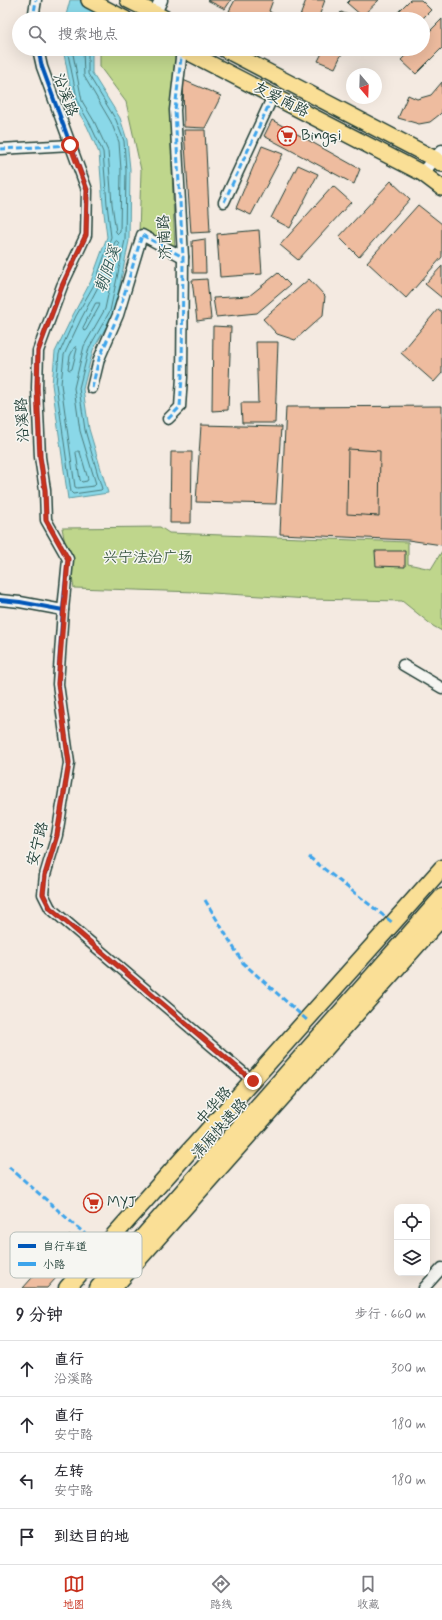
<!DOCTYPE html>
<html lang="zh">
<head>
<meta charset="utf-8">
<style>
	:root { --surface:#fff; --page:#f2f2f3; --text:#2b2b33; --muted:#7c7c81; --line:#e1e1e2; --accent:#c8321e }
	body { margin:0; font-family:Mynerve,"LXGW WenKai TC",sans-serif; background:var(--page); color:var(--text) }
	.controls { position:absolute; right:12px; bottom:12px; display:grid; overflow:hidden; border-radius:8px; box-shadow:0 4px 16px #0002 }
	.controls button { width:36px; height:36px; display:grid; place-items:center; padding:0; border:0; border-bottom:1px solid var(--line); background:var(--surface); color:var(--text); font:20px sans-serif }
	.compass { position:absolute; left:346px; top:68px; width:36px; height:36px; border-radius:50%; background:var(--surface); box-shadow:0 4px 16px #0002; rotate:161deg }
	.stop { position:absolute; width:12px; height:12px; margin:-9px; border:3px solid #c8321e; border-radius:50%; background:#fff }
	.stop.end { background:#c8321e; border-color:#fff; box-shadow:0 1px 4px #0008 }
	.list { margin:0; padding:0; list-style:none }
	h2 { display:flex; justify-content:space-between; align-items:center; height:52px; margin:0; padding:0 16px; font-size:17px }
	h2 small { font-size:13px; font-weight:400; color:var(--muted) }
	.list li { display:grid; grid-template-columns:26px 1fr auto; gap:12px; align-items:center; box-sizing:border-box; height:56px; padding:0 16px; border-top:1px solid var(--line) }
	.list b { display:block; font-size:15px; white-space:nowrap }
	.list p { margin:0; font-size:13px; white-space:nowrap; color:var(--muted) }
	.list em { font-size:13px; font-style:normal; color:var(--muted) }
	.icon { flex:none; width:22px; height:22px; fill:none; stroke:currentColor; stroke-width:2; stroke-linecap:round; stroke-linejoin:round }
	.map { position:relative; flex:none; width:442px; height:1288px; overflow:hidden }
	.search { position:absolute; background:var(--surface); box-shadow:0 4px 16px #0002; left:12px; right:12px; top:12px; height:44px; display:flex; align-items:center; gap:10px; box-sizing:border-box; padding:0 14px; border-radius:22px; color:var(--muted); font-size:15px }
	.sheet { height:276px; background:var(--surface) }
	nav { display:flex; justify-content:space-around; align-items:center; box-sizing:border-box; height:56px; border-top:1px solid var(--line); background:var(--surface); font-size:11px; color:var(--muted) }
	nav a { display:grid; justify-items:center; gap:2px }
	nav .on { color:var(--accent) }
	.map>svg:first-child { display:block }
</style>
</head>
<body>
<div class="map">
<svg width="442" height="1288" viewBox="0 0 442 1288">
	<rect width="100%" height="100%" fill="#f4eae1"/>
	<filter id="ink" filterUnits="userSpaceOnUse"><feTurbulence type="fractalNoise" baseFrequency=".025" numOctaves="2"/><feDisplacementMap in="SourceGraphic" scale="8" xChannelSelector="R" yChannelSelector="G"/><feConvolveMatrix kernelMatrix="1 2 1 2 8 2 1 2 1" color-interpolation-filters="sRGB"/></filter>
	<g filter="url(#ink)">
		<g fill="#bfd68c" stroke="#6f8a60">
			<polygon points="100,49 173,49 177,51 170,113 175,256 139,234 141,170 126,102 100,67"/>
			<polygon points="160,527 169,533 408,542 408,564 431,569 442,551 442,631 433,626 402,601 309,599 196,592 74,588 62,528"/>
		</g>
		<g fill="#8ad8e8" stroke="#5f9aa0">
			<polygon points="70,0 106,0 99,19 65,19"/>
			<polygon points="63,49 92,49 92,73 120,118 127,140 130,169 129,241 114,313 93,350 83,389 89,429 108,493 68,499 52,384 55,352 73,315 91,281 107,237 103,205 99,153 87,126 74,105"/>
		</g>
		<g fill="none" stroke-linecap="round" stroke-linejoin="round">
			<g stroke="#4a7b7c" stroke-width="1">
				<polyline points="67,49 78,103 90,124 103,152 107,204 111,237 95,283 76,316 59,354 56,384 71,492 73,494 101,490 102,489 85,430 79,388 89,348 110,311 125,240 126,170 124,141 116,120 88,74 88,49"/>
				<polyline points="72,49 82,101 94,121 108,151 112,204 116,232 118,234 120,232 121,170 119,142 111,122 84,76 83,49"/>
				<polygon points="117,241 119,243 105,309 84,346 74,388 80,431 96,484 94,486 77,488 75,487 61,384 64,355 81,319 99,285 115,242"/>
				<polygon points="96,303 100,303 99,307 86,330 84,331 83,328"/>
				<polygon points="76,347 77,349 72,369 70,370 68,369 70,356 74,348"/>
				<polygon points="78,451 80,452 88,479 87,481 82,482 80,480 76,453"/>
			</g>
		</g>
		<g fill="#eebc9f" stroke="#1f3d34">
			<polygon points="207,0 231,0 225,9"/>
			<polygon points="235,0 273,0 269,11 281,19 246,19 229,11"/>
			<polygon points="306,0 325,0 318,19 299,19"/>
			<polygon points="350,0 379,0 362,16 347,3"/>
			<polygon points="410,0 421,0 431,10 422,19 391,19"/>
			<polygon points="341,12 358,19 338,19"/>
			<polygon points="442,19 442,48 416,74 401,60 412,49 423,49 423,38"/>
			<polygon points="324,49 344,49 335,68 318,61"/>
			<polygon points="183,80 221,96 205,128 184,127"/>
			<polygon points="442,82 442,112 439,115 430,122 419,124 398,118 408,95 417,99 431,95"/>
			<polygon points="272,120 360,169 354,184 264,136"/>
			<polygon points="184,130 205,130 210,232 191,233"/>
			<polygon points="262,146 283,154 251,215 236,208"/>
			<polygon points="298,165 318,174 290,228 271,218"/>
			<polygon points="391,181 410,199 359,257 339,237"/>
			<polygon points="333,186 351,202 298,260 280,245"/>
			<polygon points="418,205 442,224 442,257 406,298 367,262"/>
			<polygon points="259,230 262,274 220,277 217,234"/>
			<polygon points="205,239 206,273 193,273 192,241"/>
			<polygon points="442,266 442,298 425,284"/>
			<polygon points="278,273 290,285 257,313 216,317 213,298 249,296"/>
			<polygon points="207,279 211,319 197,321 192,280"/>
			<polygon points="309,279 325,296 323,315 295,340 277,334 263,319"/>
			<polygon points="438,309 442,312 442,373 434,382 401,353"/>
			<polygon points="213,326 231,327 228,410 212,411"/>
			<polygon points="256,342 278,342 275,423 242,423 241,403 258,403"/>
			<polygon points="442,406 442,545 408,540 280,534 286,407"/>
			<polygon points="201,425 281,427 276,504 196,502"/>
			<polygon points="348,449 380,451 379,516 347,514"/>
			<polygon points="171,452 192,452 191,523 170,523"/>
			<polygon points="375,551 405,551 405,567 376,566"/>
			<polygon points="70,1235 83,1248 47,1288 23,1288"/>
		</g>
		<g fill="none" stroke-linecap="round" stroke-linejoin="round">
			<defs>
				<g id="minor">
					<polyline points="33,19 36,0"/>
					<polyline points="38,49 42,67 87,190 86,235 62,286 38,351 37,388 40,457 45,490 46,520 68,559 63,610"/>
					<polyline points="0,149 71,145"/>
					<polyline points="224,202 273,96"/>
					<polyline points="92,388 99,359 118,315 142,235 183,257"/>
					<polyline points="168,419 180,407 182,377 183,257 175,110 182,49"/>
					<polyline points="0,600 20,602 63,610 58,684 69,763 57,835 45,875 43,894 50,908 253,1081"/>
					<polyline points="403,665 442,688"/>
					<polyline points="424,1288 442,1268"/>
				</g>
				<g id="tertiary">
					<polyline points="155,13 161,0"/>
					<polyline points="422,173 442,151"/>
				</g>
				<g id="primary">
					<polyline points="89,0 125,19"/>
					<polyline points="128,0 166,19"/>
					<polyline points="182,49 422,173 442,188"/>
					<polyline points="224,49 435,159 442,164"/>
				</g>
				<g id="trunk">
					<polyline points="67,1288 442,868"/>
					<polyline points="98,1288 442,897"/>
					<polyline points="113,1288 442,917"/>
				</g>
			</defs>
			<use href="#minor" stroke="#1f3d34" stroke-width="13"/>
			<use href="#tertiary" stroke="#1f3d34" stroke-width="15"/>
			<use href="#primary" stroke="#1f3d34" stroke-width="18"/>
			<use href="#trunk" stroke="#1f3d34" stroke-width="19"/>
			<use href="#minor" stroke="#f6f6f2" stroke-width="10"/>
			<use href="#tertiary" stroke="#f6f6f2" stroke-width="12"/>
			<use href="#primary" stroke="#fadf96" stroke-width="15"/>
			<use href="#trunk" stroke="#fadf96" stroke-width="16"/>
			<g stroke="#3da4eb" stroke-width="3" stroke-dasharray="6 3" stroke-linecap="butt">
				<polyline points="33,19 36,0"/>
				<polyline points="0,149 71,145"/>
				<polyline points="224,202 273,96"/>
				<polyline points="92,388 99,359 118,315 142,235 183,257"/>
				<polyline points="168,419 180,407 182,377 183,257 175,110 182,49"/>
				<polyline points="309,857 393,923"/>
				<polyline points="205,900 243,963 307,1020"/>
				<polyline points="9,1167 102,1249"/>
			</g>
			<defs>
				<g id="cycleway">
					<polyline points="38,49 42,67 87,190 86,235 62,286 38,351 37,388 40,457 45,490 46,520 68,559 63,610"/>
					<polyline points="0,600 20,602 63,610 58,684 69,763 57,835 45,875 43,894 50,908 253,1081"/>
				</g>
			</defs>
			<use href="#cycleway" stroke="#f6f6f2" stroke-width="6"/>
			<use href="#cycleway" stroke="#0057b8" stroke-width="4"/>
		</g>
	</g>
	<g fill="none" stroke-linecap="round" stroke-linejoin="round" filter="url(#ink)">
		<polyline stroke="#c8321e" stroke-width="5" points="70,145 87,190 86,235 62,286 38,351 37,388 40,457 45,490 46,520 68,559 58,684 69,763 57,835 45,875 43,894 50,908 253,1081"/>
	</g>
	<defs>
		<symbol id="supermarket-ring" viewBox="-11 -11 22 22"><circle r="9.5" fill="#f6f6f2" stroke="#c8321e" stroke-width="1.5"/><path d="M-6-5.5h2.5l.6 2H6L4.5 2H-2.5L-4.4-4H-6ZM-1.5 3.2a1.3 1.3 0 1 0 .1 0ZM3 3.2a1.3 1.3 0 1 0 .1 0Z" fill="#c8321e"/></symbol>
	</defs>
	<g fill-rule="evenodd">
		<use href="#supermarket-ring" x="276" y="125" width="22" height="22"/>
		<use href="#supermarket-ring" x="82" y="1192" width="22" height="22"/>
	</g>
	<g text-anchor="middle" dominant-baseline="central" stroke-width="3" stroke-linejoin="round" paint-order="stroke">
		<g font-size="15" fill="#1f3d34" stroke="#f6f6f2">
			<text transform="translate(65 95) rotate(70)">沿溪路</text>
			<text transform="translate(281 100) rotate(27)">友爱南路</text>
			<text transform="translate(165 237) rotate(-93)">济南路</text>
			<text transform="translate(23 420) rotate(-93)">沿溪路</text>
			<text transform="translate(38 844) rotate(-75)">安宁路</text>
			<text transform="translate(214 1106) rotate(-48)">中华路</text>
			<text transform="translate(220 1129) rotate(-48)">清厢快速路</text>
		</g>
		<g font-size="15" fill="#1f3d34" stroke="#f6f6f2" text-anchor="start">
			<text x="301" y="136">Bingqi</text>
			<text x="107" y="1203">MYJ</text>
		</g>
		<g font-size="15" fill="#3f5c46" stroke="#f6f6f2">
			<text x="148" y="558">兴宁法治广场</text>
		</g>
		<g font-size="16" font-style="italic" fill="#345c58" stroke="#f6f6f2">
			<text transform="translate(108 269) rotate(-71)">朝阳溪</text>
		</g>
	</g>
	<rect x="10" y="1232" width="132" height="46" rx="6" fill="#f6f6f2" stroke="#b6beb9" stroke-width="1"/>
	<rect x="18" y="1244" width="18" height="4" fill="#0057b8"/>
	<rect x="18" y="1262" width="18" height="4" fill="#3da4eb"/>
	<g font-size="11" fill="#1f3d34">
		<text x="43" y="1250">自行车道</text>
		<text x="43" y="1268">小路</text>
	</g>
</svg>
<div class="controls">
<button><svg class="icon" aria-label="locate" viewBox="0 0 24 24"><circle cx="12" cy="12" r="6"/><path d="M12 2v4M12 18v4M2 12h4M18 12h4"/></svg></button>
<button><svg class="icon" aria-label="layers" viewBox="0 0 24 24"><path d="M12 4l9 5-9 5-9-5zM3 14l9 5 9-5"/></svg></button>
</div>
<svg class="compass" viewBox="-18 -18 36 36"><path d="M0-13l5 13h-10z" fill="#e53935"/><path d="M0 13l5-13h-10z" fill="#7c7c81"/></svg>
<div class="stop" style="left:70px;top:145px"></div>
<div class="stop end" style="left:253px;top:1081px"></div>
<div class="search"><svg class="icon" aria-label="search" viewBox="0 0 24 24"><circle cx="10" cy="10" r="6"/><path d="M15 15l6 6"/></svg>搜索地点</div>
</div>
<section class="sheet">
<h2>9 分钟<small>步行 · 660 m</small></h2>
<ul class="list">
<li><svg class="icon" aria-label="ahead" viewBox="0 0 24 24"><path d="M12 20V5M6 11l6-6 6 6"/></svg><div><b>直行</b><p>沿溪路</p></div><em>300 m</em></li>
<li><svg class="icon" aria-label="ahead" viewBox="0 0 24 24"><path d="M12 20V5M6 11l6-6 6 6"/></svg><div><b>直行</b><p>安宁路</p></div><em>180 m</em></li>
<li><svg class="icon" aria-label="left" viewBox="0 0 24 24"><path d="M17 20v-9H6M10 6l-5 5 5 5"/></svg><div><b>左转</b><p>安宁路</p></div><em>180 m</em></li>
<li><svg class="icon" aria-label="arrive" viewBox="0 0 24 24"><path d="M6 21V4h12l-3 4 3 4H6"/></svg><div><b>到达目的地</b></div></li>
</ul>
</section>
<nav>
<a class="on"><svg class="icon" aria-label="map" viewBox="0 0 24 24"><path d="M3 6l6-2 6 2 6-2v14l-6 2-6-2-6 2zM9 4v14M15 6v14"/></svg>地图</a>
<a><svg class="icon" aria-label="directions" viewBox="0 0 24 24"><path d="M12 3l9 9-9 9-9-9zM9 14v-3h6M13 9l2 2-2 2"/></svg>路线</a>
<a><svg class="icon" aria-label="saved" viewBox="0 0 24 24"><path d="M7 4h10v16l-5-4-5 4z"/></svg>收藏</a>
</nav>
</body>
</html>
